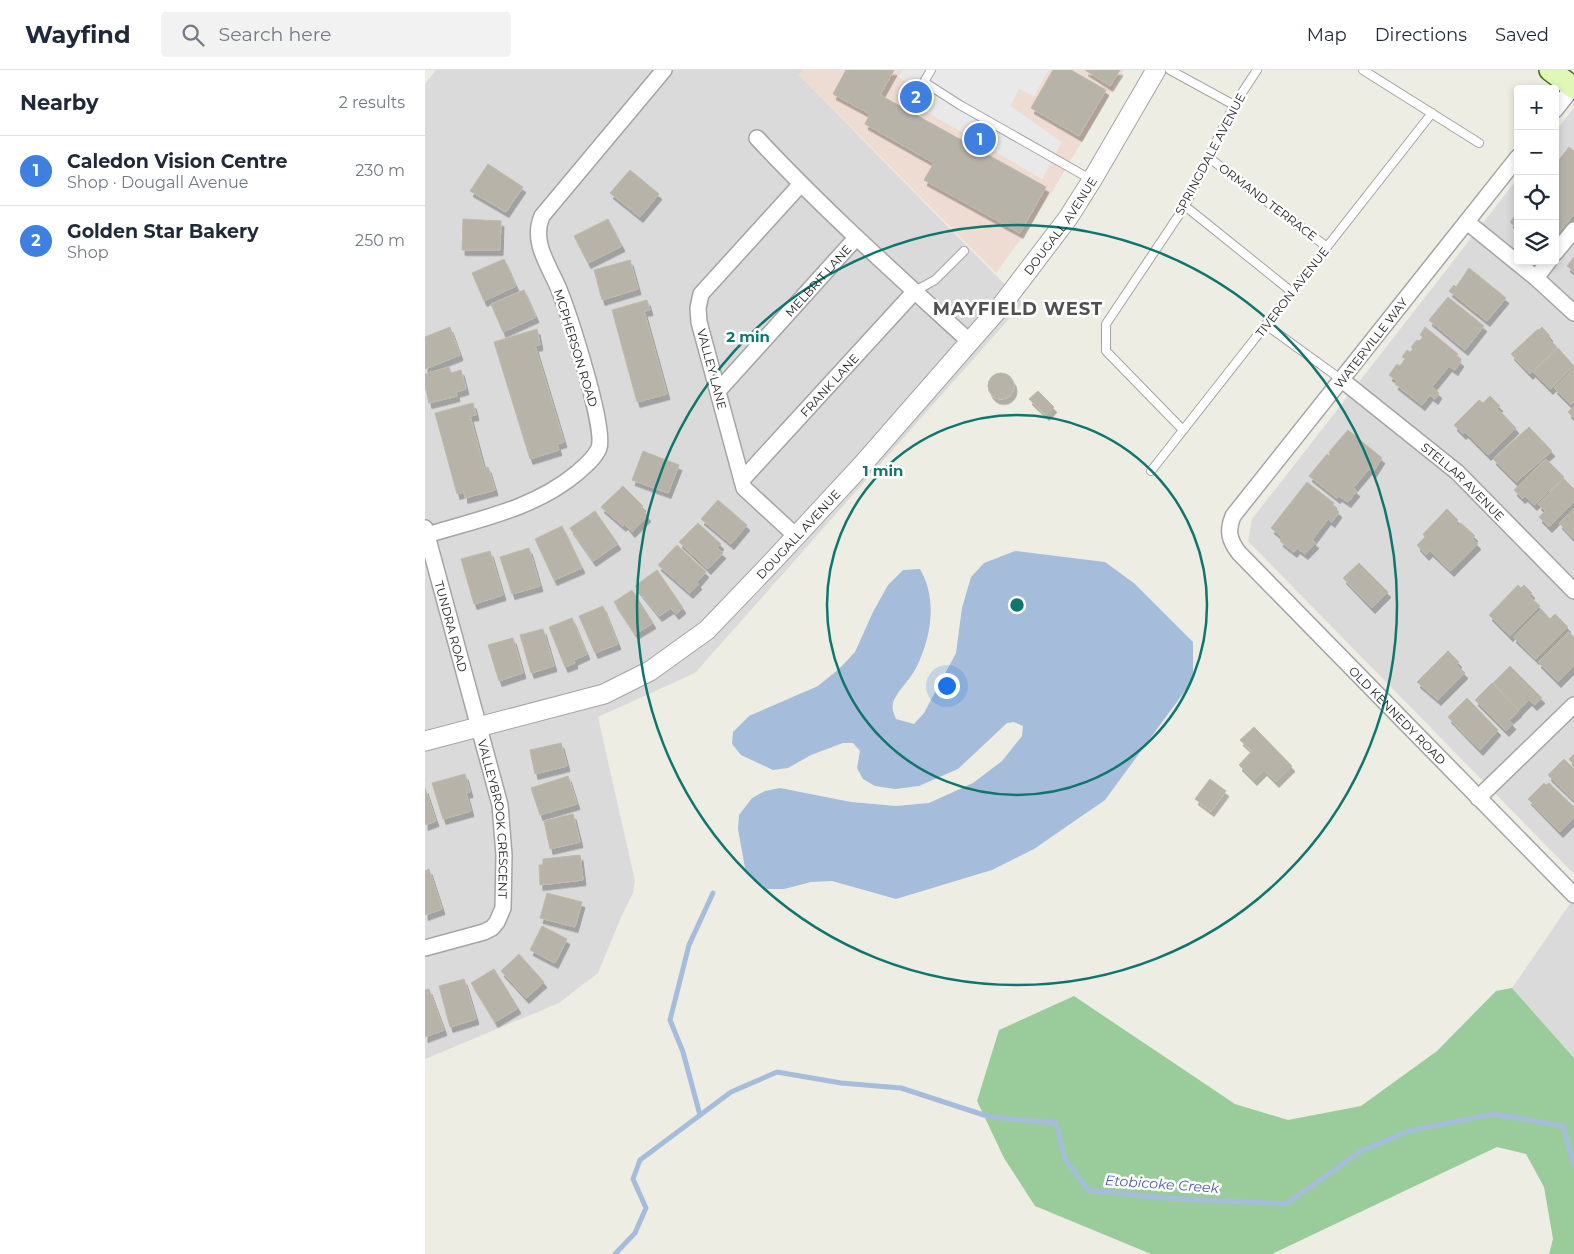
<!DOCTYPE html>
<html lang="en">
<head>
<meta charset="utf-8">
<style>
	:root { --surface:#fff; --page:#f2f2f3; --text:#1f2937; --muted:#747a83; --line:#e0e1e3; --accent:#b45309 }
	body { margin:0; font-family:Montserrat,sans-serif; background:var(--page); color:var(--text) }
	.controls { position:absolute; right:15px; top:15px; display:grid; overflow:hidden; border-radius:5px; box-shadow:0 2px 8px #0003 }
	.controls button { width:45px; height:45px; display:grid; place-items:center; padding:0; border:0; border-bottom:1px solid var(--line); background:var(--surface); color:var(--text); font:25px sans-serif }
	.you { position:absolute; left:521px; top:615px; width:18px; height:18px; margin:-12px; border:4px solid #fff; border-radius:50%; background:#1a73e8; box-shadow:0 0 0 8px #1a73e833 }
	.badge { display:grid; place-items:center; width:32px; height:32px; border-radius:50%; background:var(--accent); color:#fff; font-size:16px; font-weight:700 }
	.pin { position:absolute; translate:-50% -50%; border:2px solid #fff; box-shadow:0 1px 5px #0006 }
	.list { margin:0; padding:0; list-style:none }
	h2 { display:flex; justify-content:space-between; align-items:center; height:65px; margin:0; padding:0 20px; font-size:21px }
	h2 small { font-size:16px; font-weight:400; color:var(--muted) }
	.list li { display:grid; grid-template-columns:32px 1fr auto; gap:15px; align-items:center; box-sizing:border-box; height:70px; padding:0 20px; border-top:1px solid var(--line) }
	.list b { display:block; font-size:19px; white-space:nowrap }
	.list p { margin:0; font-size:16px; white-space:nowrap; color:var(--muted) }
	.list em { font-size:16px; font-style:normal; color:var(--muted) }
	.icon { flex:none; width:28px; height:28px; fill:none; stroke:currentColor; stroke-width:2; stroke-linecap:round; stroke-linejoin:round }
	.map { position:relative; flex:none; width:1149px; height:1184px; overflow:hidden }
	header { display:flex; align-items:center; gap:30px; box-sizing:border-box; height:70px; padding:0 25px; background:var(--surface); border-bottom:1px solid var(--line) }
	header strong { font-size:24px }
	nav { display:flex; gap:28px; margin-inline-start:auto; font-size:18px }
	.search { width:350px; height:45px; background:var(--page); display:flex; align-items:center; gap:12px; box-sizing:border-box; padding:0 18px; border-radius:5px; color:var(--muted); font-size:19px }
	main { display:flex }
	aside { flex:1; background:var(--surface) }
	.map>svg:first-child { display:block }
</style>
</head>
<body>
<header>
<strong>Wayfind</strong>
<div class="search"><svg class="icon" aria-label="search" viewBox="0 0 24 24"><circle cx="10" cy="10" r="6"/><path d="M15 15l6 6"/></svg>Search here</div>
<nav><a>Map</a><a>Directions</a><a>Saved</a></nav>
</header>
<main>
<aside>
<h2>Nearby<small>2 results</small></h2>
<ul class="list">
<li><span class="badge" style="background:#3f7fe0">1</span><div><b>Caledon Vision Centre</b><p>Shop · Dougall Avenue</p></div><em>230 m</em></li>
<li><span class="badge" style="background:#3f7fe0">2</span><div><b>Golden Star Bakery</b><p>Shop</p></div><em>250 m</em></li>
</ul>
</aside>
<div class="map">
<svg width="1149" height="1184" viewBox="0 0 1149 1184">
	<defs>
		<filter id="shadow"><feDropShadow dx="3" dy="5.5" stdDeviation="0" flood-color="#0004"/></filter>
	</defs>
	<rect width="100%" height="100%" fill="#eeede3"/>
	<g fill="#dbdada">
		<polygon points="11,0 378,0 374,5 598,233 270,603 173,647 210,811 208,823 197,845 173,903 134,933 0,989 0,14"/>
		<polygon points="1149,38 1149,804 823,471 827,449 1093,108 1093,191 1130,191 1130,62"/>
		<polygon points="1149,828 1149,988 1087,918"/>
	</g>
	<polygon fill="#eedcd2" points="378,0 699,0 630,117 598,166 571,203 374,5"/>
	<polygon fill="#99cc9a" points="1087,918 1149,988 1149,1184 1124,1184 1128,1169 1119,1117 1101,1084 1072,1077 847,1184 726,1184 610,1136 579,1088 552,1031 574,960 649,926 810,1034 863,1050 936,1036 1012,981 1071,921"/>
	<polygon fill="#e9e9e9" points="478,0 624,0 609,26 594,19 585,36 637,72 617,109 481,30 488,16 473,7"/>
	<path fill="#a5bdda" d="M590,481L680,492L710,514L768,572V610L680,730L609,779L567,800L471,829L407,811L386,812L359,819H342L329,811L320,798L313,759L314,745L327,728L340,721L355,718L426,732L471,736L504,733L548,713L577,691L597,666L598,656L589,652L582,653L533,699L494,716L470,719L450,716L438,709L432,698L435,681L428,673H418L386,685L363,698L348,700L316,685L307,674L308,662L324,646L393,616L414,599L430,582L448,542L463,515L478,500L495,499C513,530 506,568 491,598C485,610 474,619 469,630C466,637 468,642 471,649L489,654L499,643L531,583L537,538L546,507L559,493Z"/>
	<g fill="none" stroke-linecap="round" stroke-linejoin="round">
		<g stroke="#a5bdda" stroke-width="5">
			<polyline points="275,1045 258,982 245,950 264,875 288,823"/>
			<polyline points="190,1184 210,1163 221,1138 208,1109 215,1090 306,1022 352,1002 416,1013 476,1018 565,1047 631,1053 640,1089 663,1120 738,1128 861,1134 936,1081 984,1061 1068,1044 1138,1056 1149,1095"/>
		</g>
	</g>
	<g fill="#b7b3a9" stroke="#bfb9a6" filter="url(#shadow)">
		<polygon points="421,0 469,0 455,25 621,117 595,163 499,110 509,93 440,54 445,44 408,24"/>
		<polygon points="628,0 646,0 681,20 654,66 606,38"/>
		<polygon points="660,0 695,0 685,16"/>
		<polygon points="1144,77 1149,81 1149,144 1130,167 1130,95"/>
		<polygon points="63,94 98,117 81,142 45,121"/>
		<polygon points="205,100 234,124 215,147 185,123"/>
		<polygon points="1093,142 1093,159 1085,152"/>
		<polygon points="38,149 76,151 75,180 37,180"/>
		<polygon points="183,149 197,176 163,193 149,166"/>
		<polygon points="1149,187 1149,202 1142,196"/>
		<polygon points="79,189 91,216 59,231 47,203"/>
		<polygon points="205,190 213,219 177,230 169,200"/>
		<polygon points="1044,198 1081,228 1062,251 1024,221 1029,215 1031,217"/>
		<polygon points="99,220 111,247 78,262 66,234"/>
		<polygon points="1023,227 1059,256 1040,280 1004,250"/>
		<polygon points="222,230 225,240 219,241 242,324 212,332 187,240"/>
		<polygon points="25,257 35,285 0,299 0,267"/>
		<polygon points="1000,257 1033,284 1031,287 1036,291 1030,300 1024,296 1007,317 1014,323 1010,329 1005,325 997,335 970,314 972,311 964,305 972,294 975,296 980,289 977,287 982,280 985,282 988,279 986,277 992,270 994,271 998,267 995,265"/>
		<polygon points="1117,257 1125,266 1123,268 1132,277 1105,304 1086,284 1113,259 1114,260"/>
		<polygon points="112,259 115,275 110,276 139,372 132,374 134,380 105,389 69,272"/>
		<polygon points="1133,278 1149,296 1125,319 1108,302"/>
		<polygon points="24,297 26,303 36,300 41,319 31,322 32,326 4,333 0,316 0,304"/>
		<polygon points="1149,298 1149,332 1146,335 1129,318"/>
		<circle cx="576" cy="316" r="13"/>
		<polygon points="613,321 629,337 621,345 604,329"/>
		<polygon points="1065,326 1075,336 1072,338 1091,358 1063,385 1040,362 1038,364 1029,355 1054,330 1058,333"/>
		<polygon points="48,333 51,345 45,346 59,398 63,397 70,420 40,428 39,422 32,424 10,343"/>
		<polygon points="1149,336 1149,348 1143,342"/>
		<polygon points="1104,357 1127,381 1091,412 1068,389"/>
		<polygon points="923,360 957,388 948,402 944,399 928,418 932,421 923,432 914,426 912,428 884,406 902,384 904,386 905,384 904,382"/>
		<polygon points="218,381 254,395 243,423 207,410"/>
		<polygon points="1121,389 1139,407 1109,435 1100,426 1097,428 1089,420"/>
		<polygon points="1139,409 1149,419 1149,432 1124,457 1114,447 1120,441 1113,434"/>
		<polygon points="882,412 909,433 907,436 914,442 907,452 903,449 887,470 891,473 880,484 872,478 869,482 855,471 857,467 846,458"/>
		<polygon points="198,416 218,436 216,438 223,446 207,462 200,454 198,456 176,437"/>
		<polygon points="293,430 322,455 306,474 276,449"/>
		<polygon points="1149,438 1149,469 1134,453"/>
		<polygon points="1022,439 1033,450 1031,453 1032,455 1031,456 1032,457 1036,453 1050,466 1047,468 1053,474 1026,501 1005,481 1001,485 992,475 1000,467 998,464"/>
		<polygon points="170,441 193,474 168,491 145,458"/>
		<polygon points="273,453 296,474 292,478 298,483 283,499 254,472"/>
		<polygon points="137,456 157,498 129,510 110,469"/>
		<polygon points="252,475 281,502 272,512 274,514 265,523 233,495"/>
		<polygon points="104,478 115,516 87,524 75,487"/>
		<polygon points="65,481 78,525 49,534 36,489"/>
		<polygon points="934,493 963,522 947,538 918,508"/>
		<polygon points="232,500 258,538 251,544 246,538 234,546 210,516"/>
		<polygon points="1093,515 1096,518 1099,515 1107,523 1104,526 1115,536 1085,566 1064,545"/>
		<polygon points="207,520 228,553 210,564 189,532"/>
		<polygon points="178,536 193,574 170,583 154,546"/>
		<polygon points="1116,539 1125,549 1130,544 1143,557 1111,589 1088,567"/>
		<polygon points="147,548 162,584 149,590 150,593 140,597 124,557"/>
		<polygon points="118,559 129,596 106,603 95,565"/>
		<polygon points="1143,562 1149,567 1149,596 1133,612 1113,592"/>
		<polygon points="88,568 98,603 74,611 63,575"/>
		<polygon points="1023,581 1034,592 1031,594 1040,603 1013,630 992,612"/>
		<polygon points="1085,596 1117,628 1109,635 1104,630 1094,640 1068,613"/>
		<polygon points="1067,613 1094,641 1084,650 1088,654 1081,661 1050,630"/>
		<polygon points="1042,628 1073,660 1055,680 1023,647"/>
		<polygon points="829,657 867,696 851,712 839,700 829,710 814,695 827,681 815,670"/>
		<polygon points="136,673 142,696 110,704 105,680"/>
		<polygon points="1149,684 1149,695 1144,689"/>
		<polygon points="1139,689 1149,699 1149,730 1123,705"/>
		<polygon points="40,704 45,722 41,723 46,741 18,749 7,713"/>
		<polygon points="143,706 152,734 115,745 106,718"/>
		<polygon points="785,709 801,721 786,741 770,729"/>
		<polygon points="1119,713 1121,715 1124,713 1149,737 1149,748 1135,762 1103,729"/>
		<polygon points="0,718 11,751 0,755"/>
		<polygon points="148,744 155,772 125,779 119,751"/>
		<polygon points="155,785 158,810 115,815 114,795 118,795 118,789"/>
		<polygon points="4,799 17,839 0,845 0,801"/>
		<polygon points="122,823 157,832 150,857 115,848"/>
		<polygon points="117,856 142,869 130,893 105,880"/>
		<polygon points="94,884 119,912 101,928 76,901"/>
		<polygon points="69,899 93,938 70,952 46,913"/>
		<polygon points="39,909 51,949 25,957 14,916"/>
		<polygon points="4,919 19,960 0,967 0,920"/>
	</g>
	<g fill="none" stroke-linecap="round" stroke-linejoin="round">
		<defs>
			<g id="service">
				<polyline points="506,0 499,12 535,35 667,110"/>
				<polyline points="745,0 809,35"/>
				<polyline points="938,0 1054,73"/>
				<polyline points="783,87 902,177"/>
				<polyline points="760,136 867,222"/>
				<polyline points="490,221 510,210 539,181"/>
				<polyline points="841,255 917,310"/>
				<polyline points="758,360 681,281 681,254 760,136 809,35 832,0"/>
				<polyline points="726,401 1007,43"/>
			</g>
			<g id="minor">
				<polyline points="1130,40 1149,16"/>
				<path d="M332,68C399,140 472,205 545,272"/>
				<path id="s1" d="M1093,87L808,446C802,461 804,470 814,483L1149,825"/>
				<polyline points="1042,152 1111,208 1149,243"/>
				<polyline points="1130,183 1149,160"/>
				<polyline points="1111,208 1124,191"/>
				<path id="s2" d="M917,310L1032,402L1149,521"/>
				<path id="s3" d="M293,321L431,168"/>
				<path id="s4" d="M317,410L490,221"/>
				<path id="s5" d="M0,458L75,735L79,785L78,838L72,852L67,858L59,862L0,878"/>
				<path d="M2,465C54,449 109,439 152,403C160,396 170,388 174,378C181,357 143,241 133,217C123,194 106,171 117,146L239,0"/>
				<polyline points="371,466 319,418 274,252 273,238 276,224 376,114"/>
				<polyline points="1053,728 1149,635"/>
			</g>
			<g id="tertiary">
				<path id="s6" d="M0,671L179,624L225,601L282,560L348,491L437,395L576,236L643,148L667,110L731,0"/>
			</g>
			<polyline id="secondary" points="1125,0 1149,18"/>
		</defs>
		<use href="#service" stroke="#a4a4a4" stroke-width="10"/>
		<use href="#minor" stroke="#a4a4a4" stroke-width="18"/>
		<use href="#tertiary" stroke="#a4a4a4" stroke-width="21"/>
		<use href="#secondary" stroke="#446f09" stroke-width="24"/>
		<use href="#service" stroke="#fff" stroke-width="8"/>
		<use href="#minor" stroke="#fff" stroke-width="15"/>
		<use href="#tertiary" stroke="#fff" stroke-width="19"/>
		<use href="#secondary" stroke="#e0f7b8" stroke-width="21"/>
	</g>
	<g fill="none" stroke="#0f766e" stroke-width="2.5">
		<circle cx="592" cy="535" r="190"/>
		<circle cx="592" cy="535" r="380"/>
	</g>
	<g text-anchor="middle" dominant-baseline="central" stroke-width="5" stroke-linejoin="round" paint-order="stroke">
		<g font-size="12" fill="#1d1d1d" stroke="#fff">
			<text transform="translate(785 84) rotate(-62)">SPRINGDALE AVENUE</text>
			<text transform="translate(843 132) rotate(37)">ORMAND TERRACE</text>
			<text stroke="none"><textPath href="#s6" startOffset="844">DOUGALL AVENUE</textPath></text>
			<text stroke="none"><textPath href="#s3" startOffset="149">MELBRIT LANE</textPath></text>
			<text transform="translate(867 222) rotate(-52)">TIVERON AVENUE</text>
			<text transform="translate(946 273) rotate(-52)">WATERVILLE WAY</text>
			<text transform="translate(151 278) rotate(73)">MCPHERSON ROAD</text>
			<text transform="translate(287 299) rotate(75)">VALLEY LANE</text>
			<text stroke="none"><textPath href="#s4" startOffset="129">FRANK LANE</textPath></text>
			<text stroke="none"><textPath href="#s2" startOffset="158">STELLAR AVENUE</textPath></text>
			<text stroke="none"><textPath href="#s6" startOffset="439">DOUGALL AVENUE</textPath></text>
			<text stroke="none"><textPath href="#s5" startOffset="102">TUNDRA ROAD</textPath></text>
			<text stroke="none"><textPath href="#s1" startOffset="725">OLD KENNEDY ROAD</textPath></text>
			<text stroke="none"><textPath href="#s5" startOffset="300">VALLEYBROOK CRESCENT</textPath></text>
		</g>
		<g font-size="14" font-style="italic" fill="#4d5ea8" stroke="#fff">
			<text transform="translate(737 1114) rotate(4)">Etobicoke Creek</text>
		</g>
		<g font-size="18" font-weight="bold" letter-spacing="1" fill="#505050" stroke="#fff">
			<text x="593" y="239">MAYFIELD WEST</text>
		</g>
	</g>
	<circle cx="592" cy="535" r="8" fill="#0f766e" stroke="#fff" stroke-width="2.5"/>
	<g font-size="15" text-anchor="middle" font-weight="bold" fill="#0f766e" stroke="#fff" stroke-width="5" stroke-linejoin="round" paint-order="stroke">
		<text x="323" y="272">2 min</text>
		<text x="458" y="406">1 min</text>
	</g>
</svg>
<div class="controls">
<button>+</button>
<button>−</button>
<button><svg class="icon" aria-label="locate" viewBox="0 0 24 24"><circle cx="12" cy="12" r="6"/><path d="M12 2v4M12 18v4M2 12h4M18 12h4"/></svg></button>
<button><svg class="icon" aria-label="layers" viewBox="0 0 24 24"><path d="M12 4l9 5-9 5-9-5zM3 14l9 5 9-5"/></svg></button>
</div>
<div class="you"></div>
<div class="pin badge" style="left:555px;top:69px;background:#3f7fe0">1</div>
<div class="pin badge" style="left:491px;top:27px;background:#3f7fe0">2</div>
</div>
</main>
</body>
</html>
